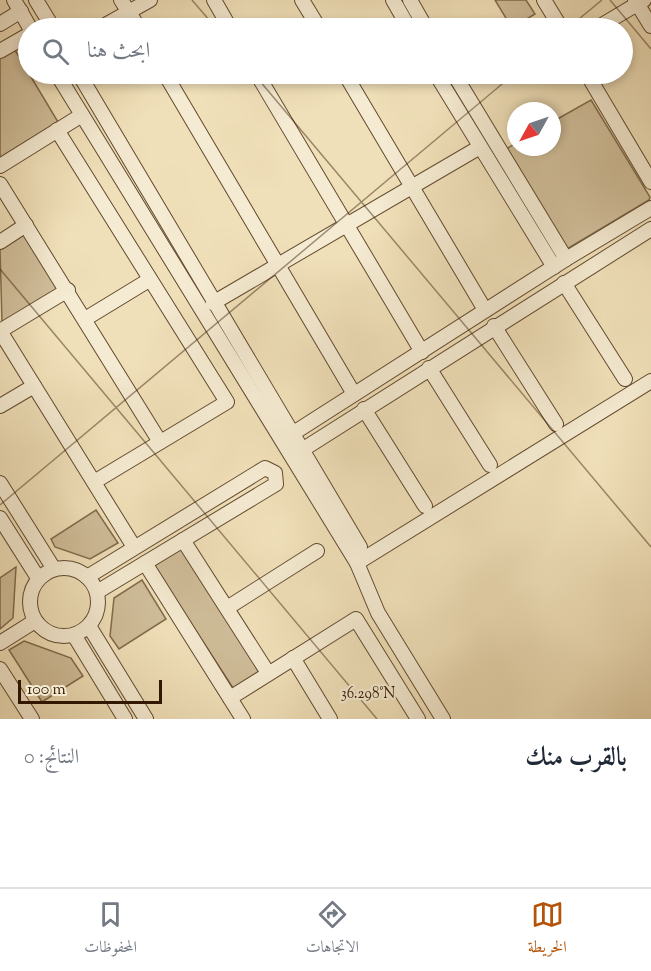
<!DOCTYPE html>
<html lang="ar">
<head>
<meta charset="utf-8">
<style>
	:root { --surface:#fff; --page:#f2f2f3; --text:#1f2937; --muted:#747a83; --line:#e0e1e3; --accent:#b45309 }
	body { margin:0; font-family:"Sorts Mill Goudy",Amiri,serif; background:var(--page); color:var(--text); direction:rtl }
	.compass { position:absolute; left:507px; top:102px; width:54px; height:54px; border-radius:50%; background:var(--surface); box-shadow:0 3px 9px #0003; rotate:230deg }
	.scale { position:absolute; left:18px; bottom:15px; width:144px; box-sizing:border-box; padding-left:6px; border:3px solid #321800; border-top:0; font-size:16px; line-height:21px; white-space:nowrap; color:#321800; -webkit-text-stroke:4px #f5ebd2; paint-order:stroke }
	.list { margin:0; padding:0; list-style:none }
	h2 { display:flex; justify-content:space-between; align-items:center; height:78px; margin:0; padding:0 24px; font-size:26px }
	h2 small { font-size:20px; font-weight:400; color:var(--muted) }
	.icon { flex:none; width:33px; height:33px; fill:none; stroke:currentColor; stroke-width:2; stroke-linecap:round; stroke-linejoin:round }
	.map { position:relative; flex:none; width:651px; height:719px; overflow:hidden; direction:ltr }
	.search { position:absolute; background:var(--surface); box-shadow:0 3px 9px #0003; left:18px; right:18px; top:18px; height:66px; display:flex; align-items:center; gap:15px; box-sizing:border-box; padding:0 21px; border-radius:33px; color:var(--muted); font-size:22px }
	.sheet { height:168px; background:var(--surface) }
	nav { display:flex; justify-content:space-around; align-items:center; box-sizing:border-box; height:84px; border-top:2px solid var(--line); background:var(--surface); font-size:16px; color:var(--muted) }
	nav a { display:grid; justify-items:center; gap:3px }
	nav .on { color:var(--accent) }
	.map>svg:first-child { display:block }
</style>
</head>
<body>
<div class="map">
<svg width="651" height="719" viewBox="0 0 651 719">
	<rect width="100%" height="100%" fill="#f0e0b9"/>
	<filter id="stains"><feTurbulence type="fractalNoise" baseFrequency=".00333" numOctaves="4"/><feColorMatrix values="0 0 0 0 .2 0 0 0 0 .09 0 0 0 0 .02 0 0 0 .5 -.17"/></filter>
	<radialGradient id="worn" r=".72"><stop offset=".6" stop-color="#630" stop-opacity="0"/><stop offset="1" stop-color="#630" stop-opacity=".3"/></radialGradient>
	<g fill="#d0be9a" stroke="#816b4d" stroke-width="1.5">
		<polygon points="495,0 526,0 535,14 512,28"/>
		<polygon points="15,50 58,122 0,159 0,58"/>
		<polygon points="591,100 650,197 649,200 567,249 506,149 516,143 516,147 552,147 552,122"/>
		<polygon points="24,234 58,289 2,323 0,248"/>
		<polygon points="96,510 118,543 90,559 55,547 51,539"/>
		<polygon points="181,548 260,671 233,688 154,566"/>
		<polygon points="16,567 13,618 0,629 0,578"/>
		<polygon points="142,580 166,619 119,649 110,636 114,598"/>
		<polygon points="24,641 71,658 83,676 42,702 9,650"/>
	</g>
	<g fill="none" stroke-linecap="round" stroke-linejoin="round">
		<defs>
			<g id="minor">
				<polyline points="14,0 30,28"/>
				<polyline points="36,0 53,28"/>
				<polyline points="121,0 139,28"/>
				<polyline points="214,0 230,28"/>
				<polyline points="302,0 319,28"/>
				<polyline points="393,0 409,28"/>
				<polyline points="410,0 426,28"/>
				<polyline points="544,0 561,28"/>
				<polyline points="635,0 651,26"/>
				<polyline points="0,24 21,11"/>
				<polyline points="100,28 150,0"/>
				<polyline points="597,28 644,0"/>
				<polyline points="0,51 28,35"/>
				<polyline points="57,74 357,563 378,613 443,719"/>
				<polyline points="79,74 360,547"/>
				<polyline points="165,74 354,394"/>
				<polyline points="257,74 422,352"/>
				<polyline points="345,74 485,310"/>
				<polyline points="436,74 554,267"/>
				<polyline points="454,74 566,259"/>
				<polyline points="587,74 651,182"/>
				<polyline points="57,130 227,402 94,482"/>
				<polyline points="0,166 82,115"/>
				<polyline points="0,184 160,442"/>
				<polyline points="0,242 26,225"/>
				<polyline points="564,283 625,379"/>
				<polyline points="213,303 480,147"/>
				<polyline points="85,319 149,280"/>
				<polyline points="494,326 556,424"/>
				<polyline points="0,331 134,547"/>
				<polyline points="0,331 68,290"/>
				<polyline points="429,368 490,465"/>
				<polyline points="0,406 34,386"/>
				<polyline points="364,409 425,506"/>
				<polyline points="292,434 566,259 651,208"/>
				<polyline points="302,450 651,229"/>
				<polyline points="0,483 54,569"/>
				<polyline points="0,518 38,578"/>
				<polyline points="183,540 268,673"/>
				<polyline points="145,563 243,719"/>
				<polyline points="357,563 651,381"/>
				<circle cx="64" cy="602" r="34"/>
				<polyline points="87,577 265,468 275,473 276,484 97,592"/>
				<polyline points="227,608 317,551"/>
				<polyline points="89,626 146,719"/>
				<polyline points="74,635 125,719"/>
				<polyline points="0,643 35,621"/>
				<polyline points="293,658 330,719"/>
				<polyline points="0,669 32,719"/>
				<polyline points="230,698 356,619 418,719"/>
			</g>
		</defs>
		<use href="#minor" stroke="#624a2e" stroke-width="16"/>
		<use href="#minor" stroke="#f5ebd2" stroke-width="14"/>
	</g>
	<path fill="none" stroke="#321800" stroke-width="1.5" stroke-opacity="0.45" d="M192,0L216,28M610,0L651,49M568,28L602,0M254,74L651,547M0,269L377,719M0,505L514,74"/>
	<g font-size="15" text-anchor="middle" fill="#321800" stroke="#f5ebd2" stroke-width="4.5" stroke-linejoin="round" paint-order="stroke">
		<text x="368" y="698">36.298°N</text>
	</g>
	<rect width="100%" height="100%" filter="url(#stains)"/>
	<rect width="100%" height="100%" fill="url(#worn)"/>
</svg>
<svg class="compass" viewBox="-18 -18 36 36"><path d="M0-13l5 13h-10z" fill="#e53935"/><path d="M0 13l5-13h-10z" fill="#747a83"/></svg>
<div class="scale">100 m</div>
<div class="search"><svg class="icon" aria-label="search" viewBox="0 0 24 24"><circle cx="10" cy="10" r="6"/><path d="M15 15l6 6"/></svg>ابحث هنا</div>
</div>
<section class="sheet">
<h2>بالقرب منك<small>النتائج: 0</small></h2>
<ul class="list">
</ul>
</section>
<nav>
<a class="on"><svg class="icon" aria-label="map" viewBox="0 0 24 24"><path d="M3 6l6-2 6 2 6-2v14l-6 2-6-2-6 2zM9 4v14M15 6v14"/></svg>الخريطة</a>
<a><svg class="icon" aria-label="directions" viewBox="0 0 24 24"><path d="M12 3l9 9-9 9-9-9zM9 14v-3h6M13 9l2 2-2 2"/></svg>الاتجاهات</a>
<a><svg class="icon" aria-label="saved" viewBox="0 0 24 24"><path d="M7 4h10v16l-5-4-5 4z"/></svg>المحفوظات</a>
</nav>
</body>
</html>
